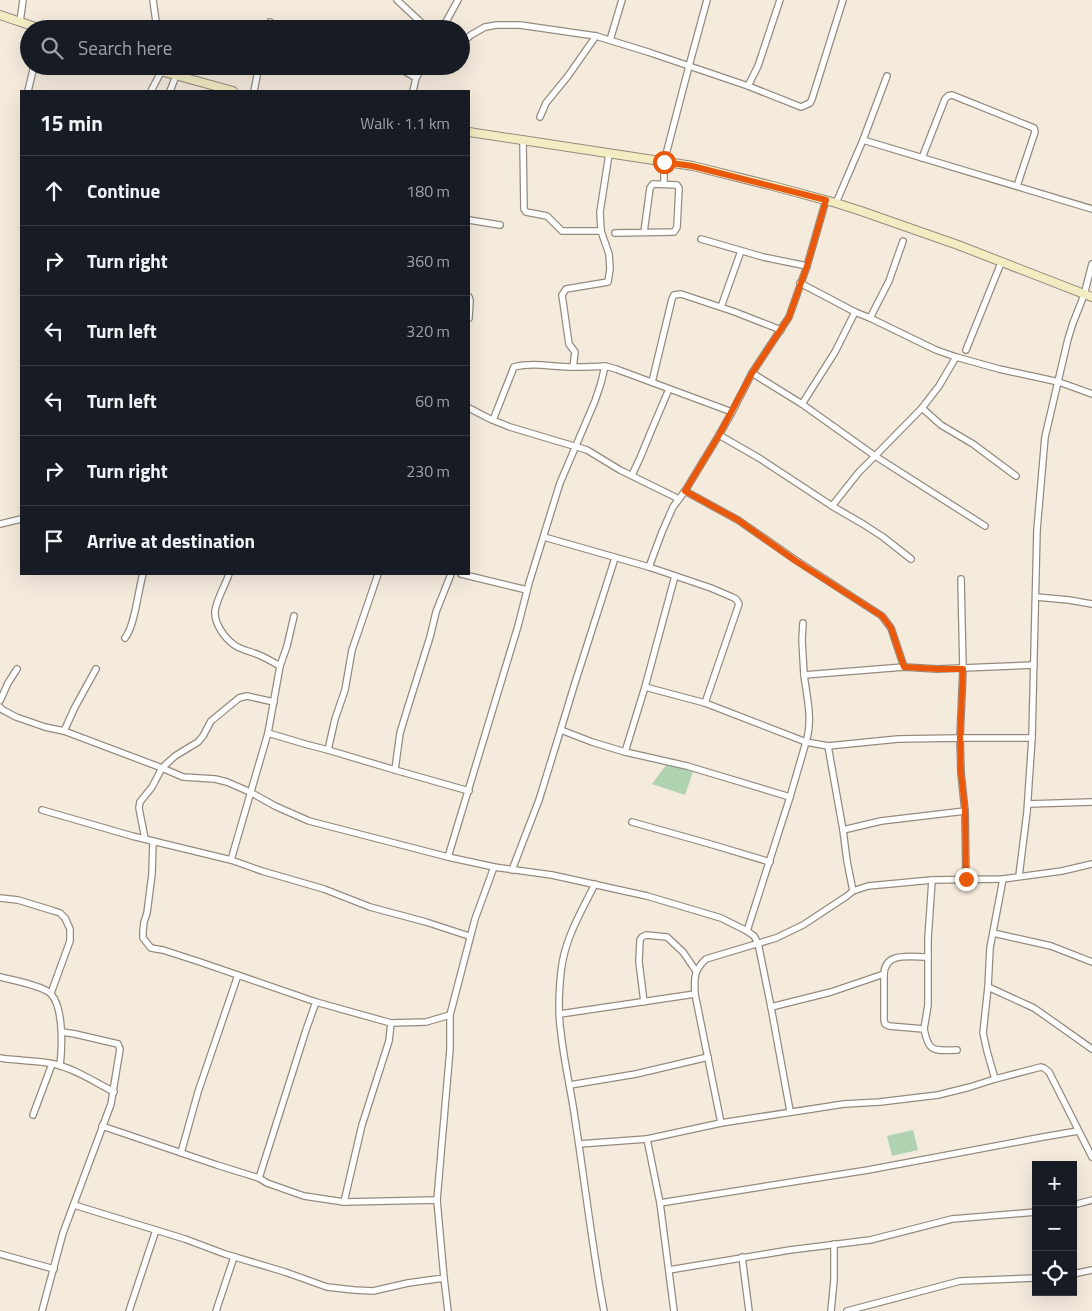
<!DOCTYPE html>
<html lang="en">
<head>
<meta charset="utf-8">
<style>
	:root { --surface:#171b24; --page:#242831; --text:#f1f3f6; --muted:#9ea1a6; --line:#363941 }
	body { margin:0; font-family:"Titillium Web",sans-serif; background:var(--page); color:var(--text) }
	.controls { position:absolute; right:15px; bottom:15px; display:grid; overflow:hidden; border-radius:0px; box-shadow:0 5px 20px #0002 }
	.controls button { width:45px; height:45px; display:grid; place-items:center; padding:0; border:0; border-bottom:1px solid var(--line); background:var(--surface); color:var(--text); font:25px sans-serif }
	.stop { position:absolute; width:15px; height:15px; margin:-11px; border:4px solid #ea580c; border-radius:50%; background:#fff }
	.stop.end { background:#ea580c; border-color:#fff; box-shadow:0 1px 5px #0008 }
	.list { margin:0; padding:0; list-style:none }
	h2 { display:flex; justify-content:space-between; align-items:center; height:65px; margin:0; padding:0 20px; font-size:21px }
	h2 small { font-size:16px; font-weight:400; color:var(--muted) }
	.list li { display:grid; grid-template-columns:32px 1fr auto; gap:15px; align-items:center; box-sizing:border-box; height:70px; padding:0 20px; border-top:1px solid var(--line) }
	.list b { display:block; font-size:19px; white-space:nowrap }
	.list em { font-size:16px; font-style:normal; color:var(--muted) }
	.icon { flex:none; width:28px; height:28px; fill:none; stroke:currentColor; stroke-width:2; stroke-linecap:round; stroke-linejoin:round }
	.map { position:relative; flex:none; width:1092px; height:1311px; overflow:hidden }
	.search { position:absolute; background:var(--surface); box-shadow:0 5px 20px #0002; left:20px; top:20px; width:450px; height:55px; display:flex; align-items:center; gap:12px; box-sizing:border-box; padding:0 18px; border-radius:28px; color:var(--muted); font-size:19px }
	.panel { position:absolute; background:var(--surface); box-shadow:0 5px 20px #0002; left:20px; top:90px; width:450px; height:485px; border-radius:0px }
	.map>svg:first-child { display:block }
</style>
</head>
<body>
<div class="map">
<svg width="1092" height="1311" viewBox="0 0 1092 1311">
	<rect width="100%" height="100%" fill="#f5ebdd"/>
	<g fill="#afd3b1">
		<polygon points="667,764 693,772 685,795 652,784"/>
		<polygon points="913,1130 918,1150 892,1156 887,1136"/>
	</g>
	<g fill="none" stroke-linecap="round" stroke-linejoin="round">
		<defs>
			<g id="street">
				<polyline points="153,0 157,29"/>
				<polyline points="397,0 428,29"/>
				<polyline points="20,22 23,0"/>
				<polyline points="313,24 323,29"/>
				<polyline points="268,29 270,22"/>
				<polyline points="442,29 458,0"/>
				<polyline points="610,40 622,0"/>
				<polyline points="461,44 471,35 485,27 497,25 520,25 596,36 648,52 748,86 801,107 810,103 812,99 843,0"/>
				<polyline points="396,66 416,78"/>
				<polyline points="748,86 758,66 780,0"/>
				<polyline points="28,91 34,66"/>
				<polyline points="151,91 161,72"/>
				<polyline points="170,91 176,76"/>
				<polyline points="254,91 259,66"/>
				<polyline points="413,91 416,78 423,66"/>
				<polyline points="540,117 546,103 568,76 596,36"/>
				<polyline points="863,140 1092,209"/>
				<polyline points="523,141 524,209 526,212 547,216 562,231 601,231"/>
				<polyline points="922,158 945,99 948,96 952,95 1034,128 1035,132 1017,186"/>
				<polyline points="664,184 664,162 689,66 707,0"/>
				<polyline points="836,203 863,140 887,76"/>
				<polyline points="469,220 500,225"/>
				<polyline points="615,233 674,232 677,227 679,188 677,185 653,184 650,188 644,232"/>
				<polyline points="701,239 763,257 807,266"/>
				<polyline points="800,283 855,312 870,318 936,350 956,357"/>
				<polyline points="469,297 470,300 469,318"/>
				<polyline points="721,307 741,251"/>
				<polyline points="870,318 889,281 903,241"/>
				<polyline points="966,350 1001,263"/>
				<polyline points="573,367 575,352 569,344 562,295 566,289 608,282 610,269 609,254 601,231 600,212 609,154"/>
				<polyline points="752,373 802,404 875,456 859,472 832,506"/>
				<polyline points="652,382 672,299 674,295 681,294 735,312 781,330"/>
				<polyline points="802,404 835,352 855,312"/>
				<polyline points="469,408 490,419 510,427 587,450 620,470 675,497 678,500"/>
				<polyline points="922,408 939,386 956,357 999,369 1059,382 1092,394"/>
				<polyline points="732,412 752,373 789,317 807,266 826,200"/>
				<path d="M493,420L514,367C533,362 554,367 573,367C584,367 594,367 605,366"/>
				<polyline points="719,435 759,458 832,506 863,524 883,537 911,559"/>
				<polyline points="632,475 640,458 652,429 669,389"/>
				<polyline points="0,524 21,519"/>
				<polyline points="985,526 875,456 922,408 941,425 973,444 1016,476"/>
				<polyline points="544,537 649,567 711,588 732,597 736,599 739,604 705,703"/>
				<polyline points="649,567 662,532 673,507 685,491"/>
				<path d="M229,574C225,586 217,598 215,611C214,623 224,637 233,644C240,650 250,651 259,655C266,658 273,662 280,666L268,733L231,860"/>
				<polyline points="461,574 527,590"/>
				<polyline points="961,579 963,669 960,738 1032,738"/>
				<polyline points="1036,597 1069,600 1092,604"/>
				<polyline points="803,623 802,640 804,675 904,667 937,669 1034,665"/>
				<path d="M125,638C135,625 138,591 143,574"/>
				<polyline points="280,666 287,646 294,616"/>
				<path d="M804,675C807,698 813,720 806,742L828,746L898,739L960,738L961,773L965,811L966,879"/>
				<polyline points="645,687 625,752 687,766 790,797 806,742 705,703 645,687 675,576"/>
				<polyline points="0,701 8,683 17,669"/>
				<polyline points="274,702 247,696 239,698 211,721 203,736 198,742 175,756 162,768 183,777 215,779 227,782 250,792 275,806 309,821 448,857 494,867 552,875 647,896 721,918 747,931"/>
				<polyline points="0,707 1,709 16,717 45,727 64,731 162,768 152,787 140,802 139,808 145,839"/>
				<polyline points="561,730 592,742 625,752"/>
				<polyline points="64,731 75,707 96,669"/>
				<polyline points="268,733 305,744 328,750 395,770 469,791"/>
				<polyline points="828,746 843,830 847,861 853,891"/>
				<polyline points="328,750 335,719 345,690 352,650 378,574"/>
				<polyline points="395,770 400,733 407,710 430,637 436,612 451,574"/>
				<polyline points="790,797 747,931 754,936 758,943 771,1007 790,1111"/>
				<polyline points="1028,804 1092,802"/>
				<polyline points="42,810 132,836 231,860 262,871 324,889 370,907 426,922 469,936"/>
				<polyline points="632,822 710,844 770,862"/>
				<polyline points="843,830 881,821 965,811"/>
				<polyline points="153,841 152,874 147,913 144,922 143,931 143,938 151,948 163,950 200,962 316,1002 391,1023 426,1022 450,1015"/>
				<polyline points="448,857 518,626 529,583 560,483 595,401 601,383 605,366 616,369 732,412 719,435 685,491 738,520 797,561 882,616 891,628 904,667"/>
				<polyline points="512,870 539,800 564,719 574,686 615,558"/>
				<polyline points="1019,876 1027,812 1032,738 1037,530 1045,437 1068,339 1073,323 1084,295 1092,264"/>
				<polyline points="1003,879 990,948 988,987 1034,1008 1092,1049"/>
				<path d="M595,884C581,912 564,940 561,972C559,991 558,1014 561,1033C564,1062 571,1090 575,1119C585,1183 592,1247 604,1311"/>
				<polyline points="0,898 18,900 54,911 60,913 65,918 70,929 70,941 51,993"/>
				<polyline points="993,933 1051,946 1092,962"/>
				<path d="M884,974C885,951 911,957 928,957"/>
				<path d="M0,977C12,980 44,986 51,994C64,1008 62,1049 60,1066"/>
				<polyline points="988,987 983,1033 987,1051 995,1079"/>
				<polyline points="644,1002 639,962 640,940 642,937 646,935 667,937 683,952 696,971"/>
				<path d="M771,1007L831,992L884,974V1020L885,1024L889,1026L924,1029C929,1054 934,1050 957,1050"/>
				<polyline points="560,1014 695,994"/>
				<polyline points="924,1029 928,1005 928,939 932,880"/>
				<path d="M0,1058C18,1061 36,1060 54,1064C75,1069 95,1082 114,1092"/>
				<polyline points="570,1085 636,1074 708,1057"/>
				<polyline points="33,1115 52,1064"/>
				<path d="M721,1123L695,994C694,978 694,970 706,959L776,938L803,925L847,896L853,891L868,886L932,880L1003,879L1062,871L1092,864"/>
				<polyline points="647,1139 660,1203 674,1311"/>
				<polyline points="579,1144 647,1139 721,1123 844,1104 880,1102 938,1095 970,1087 995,1079 1041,1067 1044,1068 1049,1072 1092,1157"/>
				<polyline points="181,1153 198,1092 238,975"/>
				<polyline points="259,1178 306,1030 316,1002"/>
				<polyline points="437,1200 450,1049 450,1015 475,919 494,867"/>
				<polyline points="344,1202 362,1125 389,1041 391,1023"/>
				<polyline points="660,1203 868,1170 1043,1137 1078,1131"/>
				<polyline points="74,1205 185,1239 225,1254 285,1272 327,1287 354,1290 373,1291 408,1283 444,1278 437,1200 344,1202 304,1196 267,1183 259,1178 217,1165 102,1126"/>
				<polyline points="1073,1205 1092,1200"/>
				<polyline points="0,1254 54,1269"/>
				<polyline points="742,1257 749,1311"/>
				<polyline points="669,1270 790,1250 870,1240 952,1219 1036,1212"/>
				<polyline points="1073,1274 1092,1270"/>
				<polyline points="444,1278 448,1311"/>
				<polyline points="42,1311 63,1233 111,1104 120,1049 118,1044 75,1034 62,1032"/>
				<polyline points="129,1311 156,1230"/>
				<polyline points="216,1311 234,1257"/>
				<polyline points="831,1311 834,1280 834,1244"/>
				<polyline points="847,1311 960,1281 1036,1278"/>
			</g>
			<g id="secondary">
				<polyline points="0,15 41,29"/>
				<polyline points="142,66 233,91"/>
				<polyline points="469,132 693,166 773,186 836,203 861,211 958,245 1092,297"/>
			</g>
		</defs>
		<use href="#street" stroke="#948b7e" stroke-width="8"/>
		<use href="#secondary" stroke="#948b7e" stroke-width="10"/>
		<use href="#street" stroke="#fff" stroke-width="5.5"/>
		<use href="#secondary" stroke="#f3ecc3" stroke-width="8"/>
	</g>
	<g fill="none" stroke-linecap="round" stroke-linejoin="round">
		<polyline stroke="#ea580c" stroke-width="6" points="664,162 692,166 826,200 807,266 789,317 752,373 719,435 685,491 738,520 796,561 882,616 891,628 904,667 937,669 963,669 960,738 961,773 965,810 966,879"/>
	</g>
</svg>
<div class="controls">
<button>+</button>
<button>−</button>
<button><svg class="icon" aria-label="locate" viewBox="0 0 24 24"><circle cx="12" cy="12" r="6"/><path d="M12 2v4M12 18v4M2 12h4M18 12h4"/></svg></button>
</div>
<div class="stop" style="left:664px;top:162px"></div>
<div class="stop end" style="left:966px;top:879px"></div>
<div class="search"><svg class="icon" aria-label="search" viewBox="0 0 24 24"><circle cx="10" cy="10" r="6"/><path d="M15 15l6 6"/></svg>Search here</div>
<section class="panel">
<h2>15 min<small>Walk · 1.1 km</small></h2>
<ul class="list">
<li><svg class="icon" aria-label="ahead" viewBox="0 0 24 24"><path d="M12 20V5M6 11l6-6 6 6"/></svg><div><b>Continue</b></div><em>180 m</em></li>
<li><svg class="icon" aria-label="right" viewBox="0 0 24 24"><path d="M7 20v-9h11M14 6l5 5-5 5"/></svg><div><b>Turn right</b></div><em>360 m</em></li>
<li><svg class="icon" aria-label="left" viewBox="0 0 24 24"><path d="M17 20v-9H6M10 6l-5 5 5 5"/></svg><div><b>Turn left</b></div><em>320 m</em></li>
<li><svg class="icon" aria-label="left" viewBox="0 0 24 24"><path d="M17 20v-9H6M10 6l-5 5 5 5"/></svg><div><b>Turn left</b></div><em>60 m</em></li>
<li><svg class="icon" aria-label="right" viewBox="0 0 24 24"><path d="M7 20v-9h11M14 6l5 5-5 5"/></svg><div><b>Turn right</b></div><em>230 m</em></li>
<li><svg class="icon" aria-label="arrive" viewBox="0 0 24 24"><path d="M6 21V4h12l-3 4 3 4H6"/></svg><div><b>Arrive at destination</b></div></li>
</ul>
</section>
</div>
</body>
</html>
